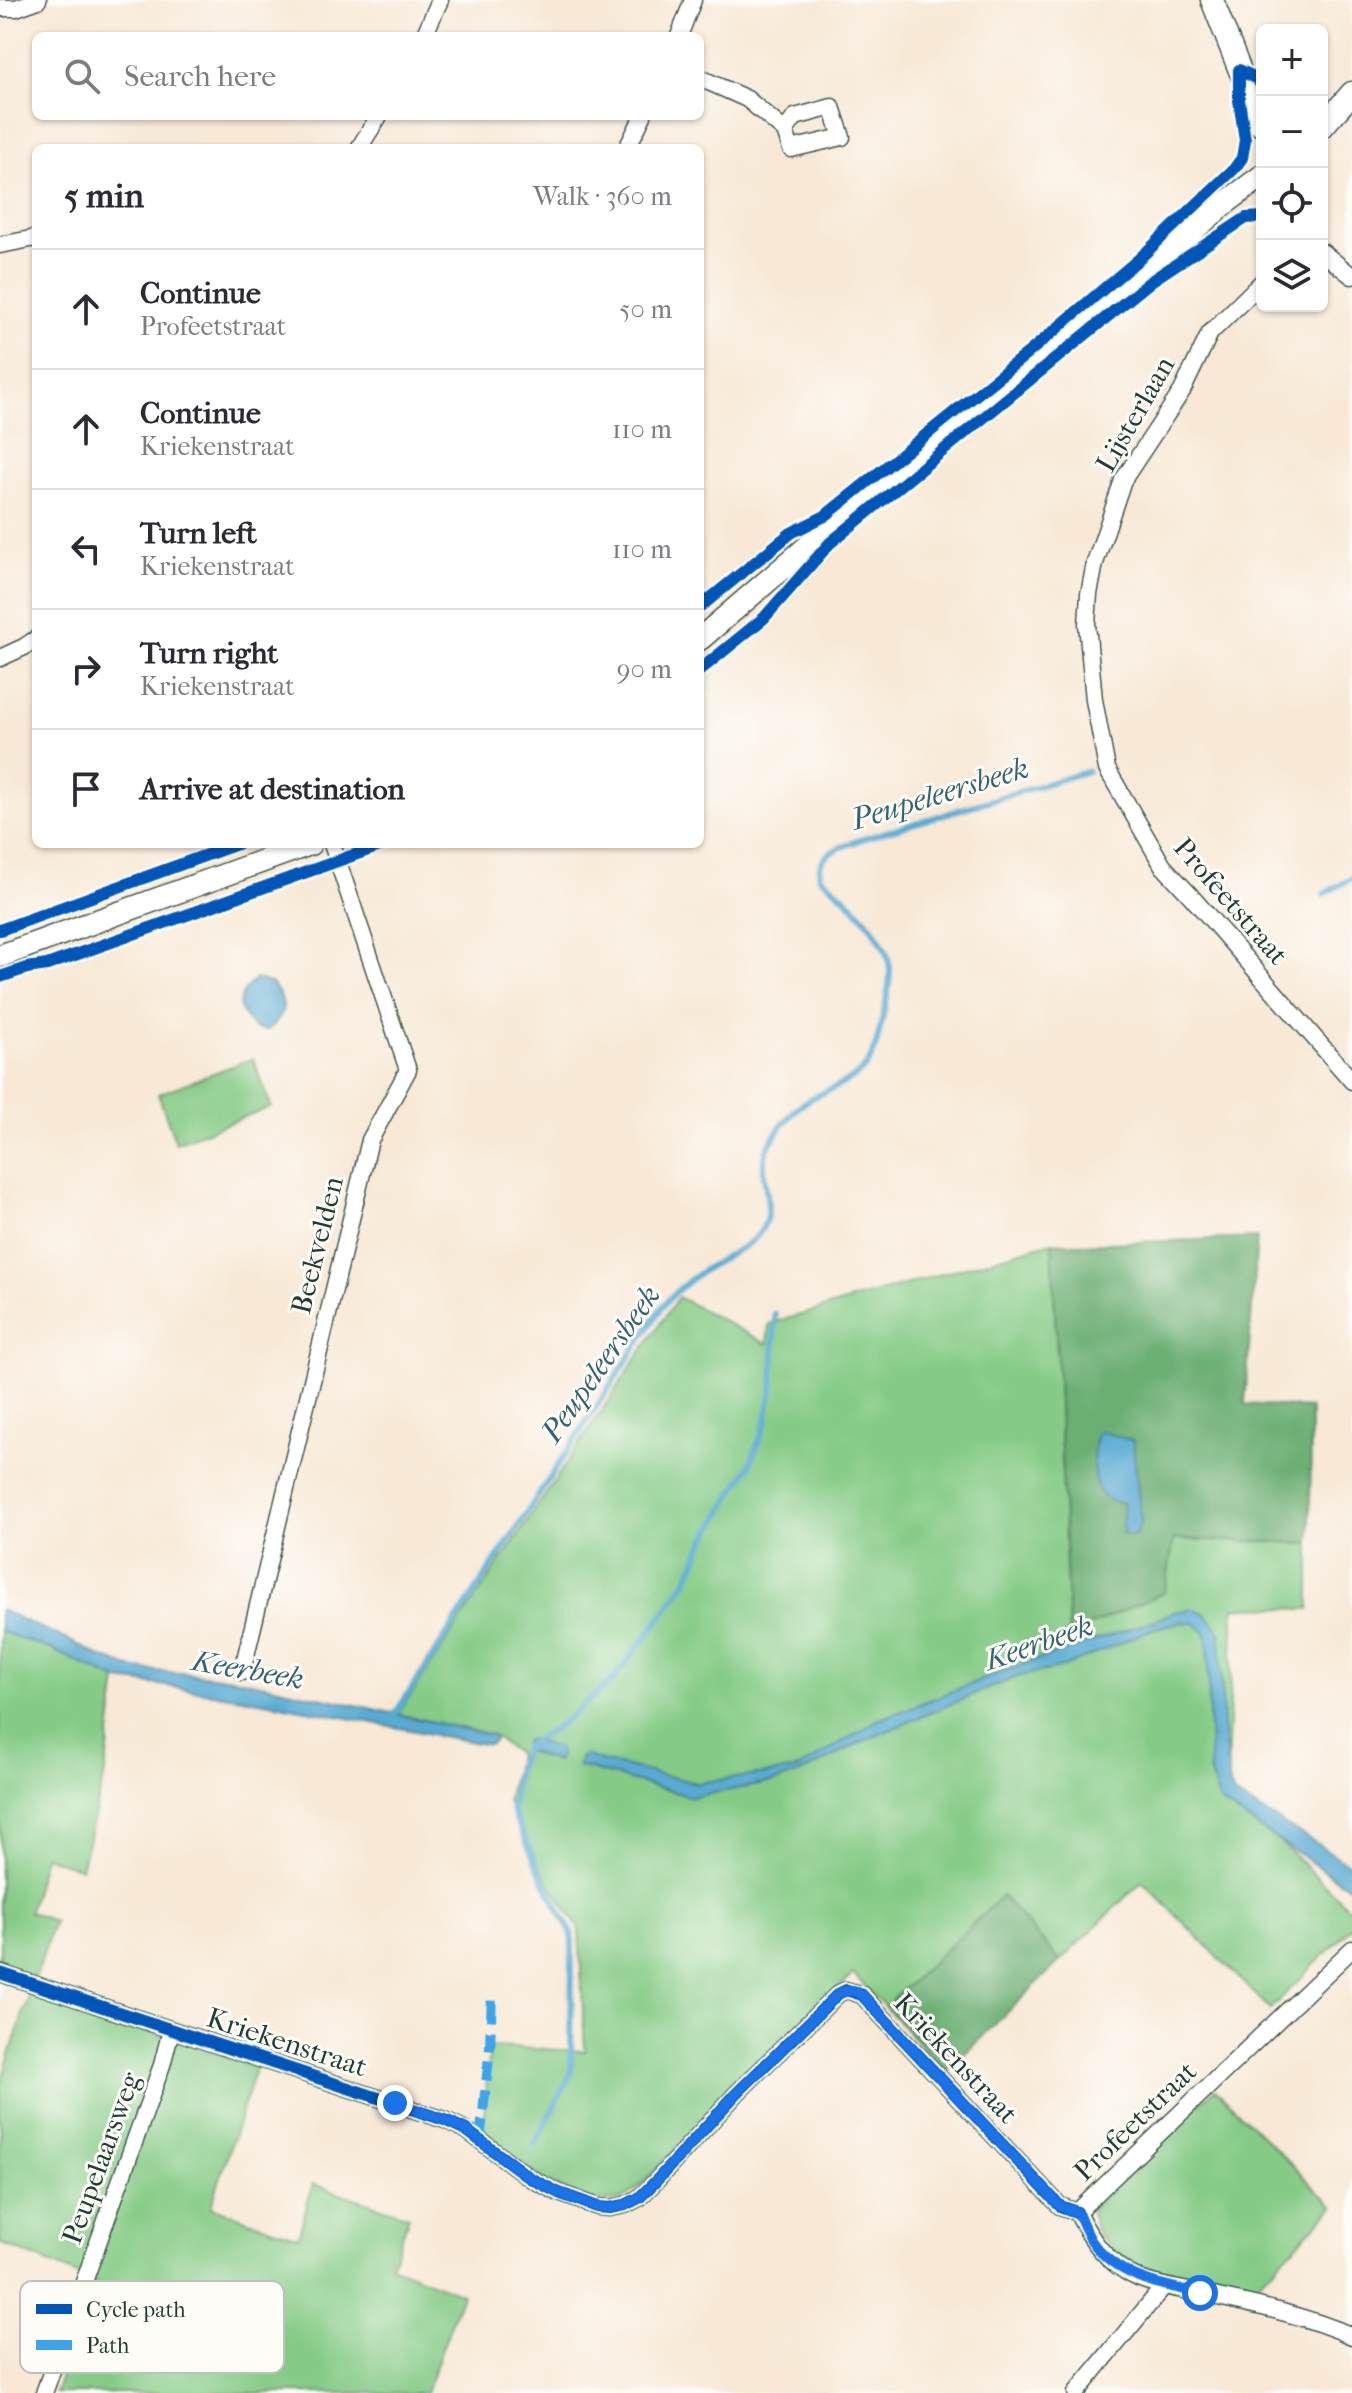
<!DOCTYPE html>
<html lang="en">
<head>
<meta charset="utf-8">
<style>
	:root { --surface:#fff; --page:#f7f7f7; --text:#2b2b33; --muted:#7c7c81; --line:#e1e1e2 }
	body { margin:0; font-family:"IM FELL French Canon",serif; background:var(--page); color:var(--text) }
	.controls { position:absolute; right:24px; top:24px; display:grid; overflow:hidden; border-radius:12px; box-shadow:0 2px 6px #0004 }
	.controls button { width:72px; height:72px; display:grid; place-items:center; padding:0; border:0; border-bottom:2px solid var(--line); background:var(--surface); color:var(--text); font:40px sans-serif }
	.stop { position:absolute; width:24px; height:24px; margin:-18px; border:6px solid #1a73e8; border-radius:50%; background:#fff }
	.stop.end { background:#1a73e8; border-color:#fff; box-shadow:0 2px 8px #0008 }
	.list { margin:0; padding:0; list-style:none }
	h2 { display:flex; justify-content:space-between; align-items:center; height:104px; margin:0; padding:0 32px; font-size:34px }
	h2 small { font-size:26px; font-weight:400; color:var(--muted) }
	.list li { display:grid; grid-template-columns:52px 1fr auto; gap:24px; align-items:center; box-sizing:border-box; height:120px; padding:0 32px; border-top:2px solid var(--line) }
	.list b { display:block; font-size:30px; white-space:nowrap }
	.list p { margin:0; font-size:26px; white-space:nowrap; color:var(--muted) }
	.list em { font-size:26px; font-style:normal; color:var(--muted) }
	.icon { flex:none; width:44px; height:44px; fill:none; stroke:currentColor; stroke-width:2; stroke-linecap:round; stroke-linejoin:round }
	.map { position:relative; flex:none; width:1352px; height:2393px; overflow:hidden }
	.search { position:absolute; background:var(--surface); box-shadow:0 2px 6px #0004; left:32px; top:32px; width:672px; height:88px; display:flex; align-items:center; gap:20px; box-sizing:border-box; padding:0 28px; border-radius:12px; color:var(--muted); font-size:30px }
	.panel { position:absolute; background:var(--surface); box-shadow:0 2px 6px #0004; left:32px; top:144px; width:672px; height:704px; border-radius:12px }
	.map>svg:first-child { display:block }
</style>
</head>
<body>
<div class="map">
<svg width="1352" height="2393" viewBox="0 0 1352 2393">
	<rect width="100%" height="100%" fill="#fdfcf7"/>
	<filter id="ink" filterUnits="userSpaceOnUse"><feTurbulence type="fractalNoise" baseFrequency=".0125" numOctaves="2"/><feDisplacementMap in="SourceGraphic" scale="16" xChannelSelector="R" yChannelSelector="G"/><feConvolveMatrix kernelMatrix="1 2 1 2 8 2 1 2 1" color-interpolation-filters="sRGB"/></filter>
	<filter id="wash" filterUnits="userSpaceOnUse"><feTurbulence type="fractalNoise" baseFrequency=".006" numOctaves="4" result="noise"/><feDisplacementMap in="SourceGraphic" scale="32" xChannelSelector="R" yChannelSelector="G"/><feGaussianBlur stdDeviation="1.8" result="paint"/><feColorMatrix in="noise" values="0 0 0 0 0 0 0 0 0 0 0 0 0 0 0 0 0 1.4 0 .05"/><feComposite in="paint" operator="in"/></filter>
	<g filter="url(#wash)">
		<rect width="100%" height="100%" fill="#f8e8d5"/>
		<g fill="#85cb86" stroke="#52845d" stroke-width="2">
			<polygon points="253,1058 271,1107 176,1143 158,1094"/>
			<path d="M1052,1242L1069,1635L1174,1539L1310,1543V1609L1234,1607L1226,1790L1352,1911V1927L1270,2009L1142,1881L1060,1961L1002,1897L885,2007L853,1974L717,2106L638,2188C633,2192 627,2197 622,2199C582,2214 509,2158 482,2132L490,2047L585,2051L579,1929L543,1873L507,1801L518,1754L491,1735L398,1714L678,1297L767,1344L769,1324Z"/>
			<polygon points="0,1631 50,1649 117,1680 105,1773 81,1869 44,1856 29,1912 54,1921 35,1978 0,1966"/>
			<polygon points="30,1993 256,2066 211,2207 298,2237 313,2184 409,2216 391,2266 462,2294 426,2393 55,2393 95,2282 0,2243 0,2085"/>
			<polygon points="1215,2089 1334,2207 1247,2294 1143,2271 1118,2254 1098,2235 1090,2210"/>
		</g>
		<g fill="#6caf73" stroke="#467654" stroke-width="2">
			<polygon points="1257,1238 1245,1404 1311,1408 1310,1543 1174,1539 1165,1592 1069,1635 1052,1242 1075,1244"/>
			<polygon points="1002,1896 1060,1961 946,2072 885,2007"/>
		</g>
		<g fill="#58aad3" stroke="#3c7484" stroke-width="2">
			<path d="M255,979L271,983C287,1001 288,1014 268,1030L256,1029C234,1009 234,999 255,979Z"/>
			<path d="M1100,1431L1133,1441L1141,1522L1134,1536L1123,1534V1503C1088,1502 1091,1461 1096,1435Z"/>
			<polygon points="1195,1609 1205,1613 1220,1632 1223,1726 1230,1784 1234,1795 1318,1844 1351,1866 1352,1889 1220,1802 1210,1775 1208,1643 1205,1632 1194,1623 1180,1622 1153,1629 1064,1667 1020,1676 972,1695 859,1743 808,1770 775,1782 692,1797 578,1766 581,1757 584,1755 601,1761 697,1783 781,1772 799,1768 811,1761 878,1720 1009,1669 1156,1620 1173,1612"/>
			<polygon points="0,1610 66,1639 99,1656 136,1669 234,1678 491,1735 495,1737 494,1742 488,1745 249,1699 160,1685 117,1680 50,1649 0,1631"/>
			<polygon points="530,1739 558,1748 560,1754 557,1762 523,1750 525,1741"/>
		</g>
		<g fill="none" stroke-linecap="round" stroke-linejoin="round">
			<g stroke="#58aad3" stroke-width="6">
				<polyline points="1324,894 1352,878"/>
				<path d="M391,1720L662,1307C677,1288 698,1273 718,1261C734,1251 752,1246 762,1229C775,1207 762,1186 764,1163C766,1145 779,1129 790,1116C809,1091 847,1090 866,1066C876,1053 878,1035 882,1020C885,1005 890,988 890,972C890,937 846,896 820,877C815,853 841,848 859,840L1088,771"/>
				<polyline points="535,2144 571,2074 572,1934 548,1889 512,1810 516,1773 525,1747 557,1727 612,1681 650,1632 687,1580 704,1542 750,1465 766,1422 773,1383 775,1314"/>
			</g>
		</g>
	</g>
	<g filter="url(#ink)">
		<g fill="none" stroke-linecap="round" stroke-linejoin="round">
			<defs>
				<g id="street">
					<polyline points="0,8 16,8 38,0"/>
					<polyline points="424,36 440,0"/>
					<polyline points="679,36 693,0"/>
					<polyline points="700,78 747,99 785,131 791,149 842,137 832,107 795,117 785,131"/>
					<polyline points="359,148 379,116"/>
					<polyline points="627,148 643,116"/>
					<polyline points="0,245 36,238"/>
					<polyline points="1322,252 1352,276"/>
					<polyline points="1262,282 1210,333 1182,391 1123,480 1095,563 1089,594 1087,624 1094,700 1107,769 1163,866 1190,895 1352,1081"/>
					<polyline points="0,658 24,647 36,639"/>
					<polyline points="242,1672 370,1140 408,1070 332,844"/>
					<polyline points="0,1973 445,2120 466,2130 530,2178 559,2193 598,2207 610,2208 625,2205 639,2198 656,2181 737,2093 838,1994 846,1990 862,1995 1060,2206 1077,2212"/>
					<polyline points="1077,2212 1352,1949"/>
					<path d="M1077,2212C1091,2240 1108,2265 1138,2278C1159,2287 1182,2289 1204,2294C1254,2305 1305,2315 1352,2336"/>
					<polyline points="44,2393 162,2065 171,2030"/>
					<polyline points="1076,2393 1164,2286"/>
				</g>
				<g id="secondary">
					<polyline points="1212,0 1262,126"/>
					<polyline points="1322,127 1352,93"/>
					<polyline points="700,639 835,523 1015,378 1227,202 1262,176"/>
					<polyline points="0,956 310,844"/>
				</g>
			</defs>
			<use href="#street" stroke="#40574c" stroke-width="19"/>
			<use href="#secondary" stroke="#40574c" stroke-width="25"/>
			<use href="#street" stroke="#fff" stroke-width="16"/>
			<use href="#secondary" stroke="#fff" stroke-width="22"/>
			<polyline stroke="#3da4eb" stroke-width="10" stroke-dasharray="20 10" stroke-linecap="butt" points="480,2140 490,2047 492,1994"/>
			<defs>
				<g id="cycleway">
					<polyline points="700,607 791,533 825,516 1028,353 1139,259 1234,169 1242,158 1245,140 1239,100 1239,70 1258,79 1262,88"/>
					<polyline points="700,670 764,618 830,543 1151,281 1246,218 1262,217"/>
					<polyline points="0,930 237,844"/>
					<polyline points="0,977 27,968 47,965 385,844"/>
					<polyline points="0,1973 445,2120 466,2130 530,2178 559,2193 598,2207 610,2208 625,2205 639,2198 656,2181 737,2093 838,1994 846,1990 862,1995 1060,2206 1077,2212"/>
				</g>
			</defs>
			<use href="#cycleway" stroke="#fdfcf7" stroke-width="17"/>
			<use href="#cycleway" stroke="#0057b8" stroke-width="12"/>
		</g>
	</g>
	<g fill="none" stroke-linecap="round" stroke-linejoin="round" filter="url(#ink)">
		<path stroke="#1a73e8" stroke-width="10" d="M395,2103L445,2120L466,2130L530,2178L559,2193L598,2207L610,2208L625,2205L639,2198L656,2181L737,2093L838,1994C848,1989 853,1990 862,1995L1060,2206L1077,2212C1082,2221 1086,2231 1091,2240C1116,2277 1159,2285 1200,2293"/>
	</g>
	<g text-anchor="middle" dominant-baseline="central" stroke-width="6" stroke-linejoin="round" paint-order="stroke">
		<g font-size="28" fill="#1f3d34" stroke="#fdfcf7">
			<text transform="translate(1135 414) rotate(-60)">Lijsterlaan</text>
			<text transform="translate(1231 901) rotate(49)">Profeetstraat</text>
			<text transform="translate(317 1245) rotate(-76)">Beekvelden</text>
			<text transform="translate(287 2042) rotate(18)">Kriekenstraat</text>
			<text transform="translate(956 2058) rotate(47)">Kriekenstraat</text>
			<text transform="translate(1135 2121) rotate(-44)">Profeetstraat</text>
			<text transform="translate(101 2158) rotate(-70)">Peupelaarsweg</text>
		</g>
		<g font-size="30" font-style="italic" fill="#33636c" stroke="#fdfcf7">
			<text transform="translate(940 794) rotate(-17)">Peupeleersbeek</text>
			<text transform="translate(601 1364) rotate(-55)">Peupeleersbeek</text>
			<text transform="translate(1039 1643) rotate(-19)">Keerbeek</text>
			<text transform="translate(248 1670) rotate(10)">Keerbeek</text>
		</g>
	</g>
	<rect x="20" y="2281" width="264" height="92" rx="12" fill="#fdfcf7" stroke="#bac3bc" stroke-width="2"/>
	<rect x="36" y="2304" width="36" height="10" fill="#0057b8"/>
	<rect x="36" y="2340" width="36" height="10" fill="#3da4eb"/>
	<g font-size="22" fill="#1f3d34">
		<text x="86" y="2317">Cycle path</text>
		<text x="86" y="2353">Path</text>
	</g>
</svg>
<div class="controls">
<button>+</button>
<button>−</button>
<button><svg class="icon" aria-label="locate" viewBox="0 0 24 24"><circle cx="12" cy="12" r="6"/><path d="M12 2v4M12 18v4M2 12h4M18 12h4"/></svg></button>
<button><svg class="icon" aria-label="layers" viewBox="0 0 24 24"><path d="M12 4l9 5-9 5-9-5zM3 14l9 5 9-5"/></svg></button>
</div>
<div class="stop" style="left:1200px;top:2293px"></div>
<div class="stop end" style="left:395px;top:2103px"></div>
<div class="search"><svg class="icon" aria-label="search" viewBox="0 0 24 24"><circle cx="10" cy="10" r="6"/><path d="M15 15l6 6"/></svg>Search here</div>
<section class="panel">
<h2>5 min<small>Walk · 360 m</small></h2>
<ul class="list">
<li><svg class="icon" aria-label="ahead" viewBox="0 0 24 24"><path d="M12 20V5M6 11l6-6 6 6"/></svg><div><b>Continue</b><p>Profeetstraat</p></div><em>50 m</em></li>
<li><svg class="icon" aria-label="ahead" viewBox="0 0 24 24"><path d="M12 20V5M6 11l6-6 6 6"/></svg><div><b>Continue</b><p>Kriekenstraat</p></div><em>110 m</em></li>
<li><svg class="icon" aria-label="left" viewBox="0 0 24 24"><path d="M17 20v-9H6M10 6l-5 5 5 5"/></svg><div><b>Turn left</b><p>Kriekenstraat</p></div><em>110 m</em></li>
<li><svg class="icon" aria-label="right" viewBox="0 0 24 24"><path d="M7 20v-9h11M14 6l5 5-5 5"/></svg><div><b>Turn right</b><p>Kriekenstraat</p></div><em>90 m</em></li>
<li><svg class="icon" aria-label="arrive" viewBox="0 0 24 24"><path d="M6 21V4h12l-3 4 3 4H6"/></svg><div><b>Arrive at destination</b></div></li>
</ul>
</section>
</div>
</body>
</html>
